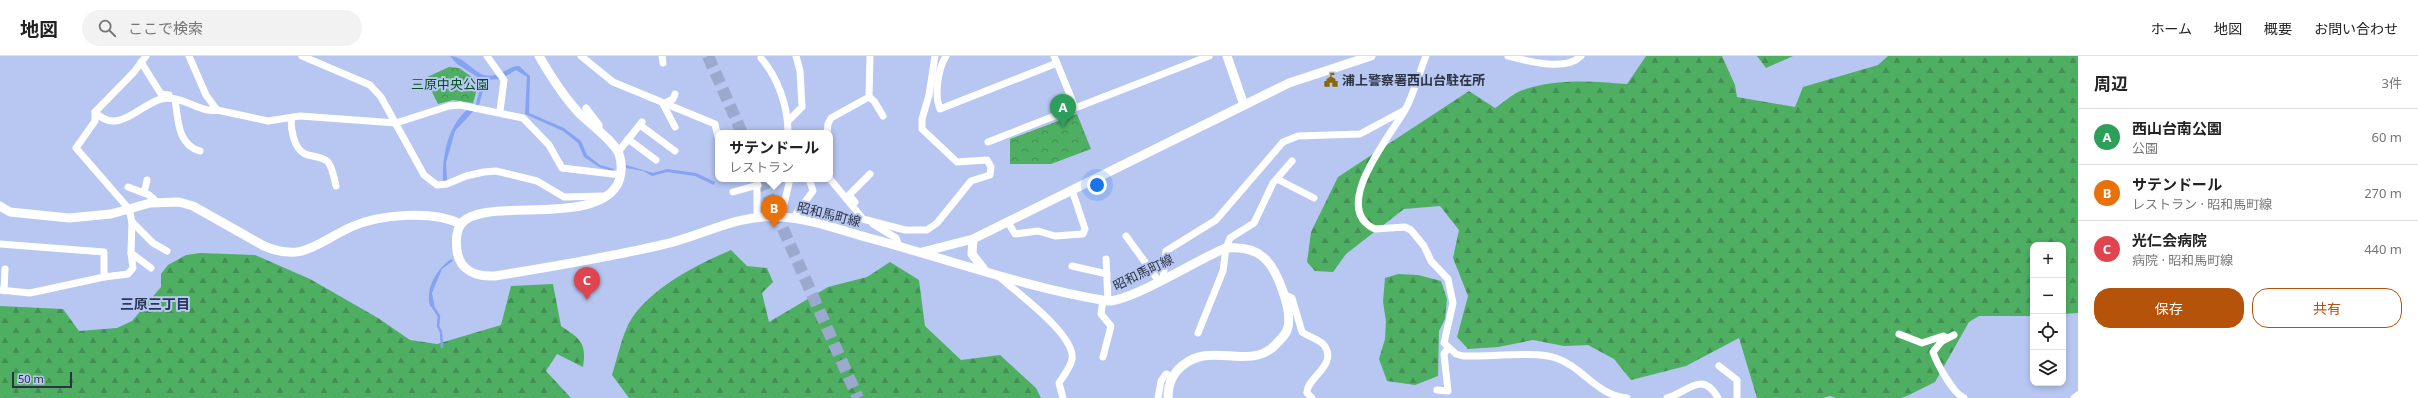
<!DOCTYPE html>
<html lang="ja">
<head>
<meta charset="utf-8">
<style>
	:root { --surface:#fff; --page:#f2f2f2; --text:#222; --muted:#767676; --line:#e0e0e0; --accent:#b45309 }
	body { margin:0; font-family:"Noto Sans","Noto Sans JP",sans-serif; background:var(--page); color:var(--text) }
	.controls { position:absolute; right:12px; bottom:12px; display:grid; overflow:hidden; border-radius:8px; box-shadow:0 2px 6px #0003 }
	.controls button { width:36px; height:36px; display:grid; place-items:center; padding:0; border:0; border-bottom:1px solid var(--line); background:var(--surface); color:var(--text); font:20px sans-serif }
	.scale { position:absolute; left:12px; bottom:10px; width:60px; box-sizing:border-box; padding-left:4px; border:2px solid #2d3344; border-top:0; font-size:11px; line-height:14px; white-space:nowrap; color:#2d3344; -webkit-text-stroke:3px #b7c7f2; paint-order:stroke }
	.you { position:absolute; left:1097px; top:129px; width:14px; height:14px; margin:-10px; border:3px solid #fff; border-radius:50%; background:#1a73e8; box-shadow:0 0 0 6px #1a73e833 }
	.badge { display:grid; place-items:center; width:26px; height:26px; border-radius:50%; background:var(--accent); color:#fff; font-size:13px; font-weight:700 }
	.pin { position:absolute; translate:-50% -33px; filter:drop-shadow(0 1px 2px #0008) }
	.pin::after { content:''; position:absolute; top:21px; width:14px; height:12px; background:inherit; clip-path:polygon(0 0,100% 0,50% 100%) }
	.popup { position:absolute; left:715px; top:74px; width:118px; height:52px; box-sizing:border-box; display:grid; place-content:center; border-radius:8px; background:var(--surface); filter:drop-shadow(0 1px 3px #0005); font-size:13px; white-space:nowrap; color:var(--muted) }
	.popup b { font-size:15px; color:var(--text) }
	.popup::after { content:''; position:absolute; left:50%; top:100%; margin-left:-8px; border:8px solid transparent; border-top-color:var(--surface) }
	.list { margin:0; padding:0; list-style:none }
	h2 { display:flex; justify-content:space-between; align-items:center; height:52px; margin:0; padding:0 16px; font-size:17px }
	h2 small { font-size:13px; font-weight:400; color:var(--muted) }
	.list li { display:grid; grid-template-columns:26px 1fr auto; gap:12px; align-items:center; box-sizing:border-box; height:56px; padding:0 16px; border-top:1px solid var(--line) }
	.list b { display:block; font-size:15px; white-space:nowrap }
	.list p { margin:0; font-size:13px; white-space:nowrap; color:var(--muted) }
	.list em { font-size:13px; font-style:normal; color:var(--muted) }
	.actions { display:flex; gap:8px; padding:12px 16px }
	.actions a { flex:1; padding:9px 0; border:1px solid var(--accent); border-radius:16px; text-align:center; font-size:14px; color:var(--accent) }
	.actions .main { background:var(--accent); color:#fff }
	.icon { flex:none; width:22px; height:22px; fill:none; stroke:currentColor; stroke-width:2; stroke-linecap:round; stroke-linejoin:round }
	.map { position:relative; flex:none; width:2078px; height:342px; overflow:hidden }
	header { display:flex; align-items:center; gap:24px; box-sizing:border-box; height:56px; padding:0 20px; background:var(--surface); border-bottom:1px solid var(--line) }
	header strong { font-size:19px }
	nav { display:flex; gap:22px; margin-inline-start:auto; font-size:14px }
	.search { width:280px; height:36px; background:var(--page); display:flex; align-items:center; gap:10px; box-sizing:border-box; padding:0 14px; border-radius:22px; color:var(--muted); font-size:15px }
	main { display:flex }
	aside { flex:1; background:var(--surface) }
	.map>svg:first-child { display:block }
</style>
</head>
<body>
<header>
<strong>地図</strong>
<div class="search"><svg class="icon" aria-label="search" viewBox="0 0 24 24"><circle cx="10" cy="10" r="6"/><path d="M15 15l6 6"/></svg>ここで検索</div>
<nav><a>ホーム</a><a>地図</a><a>概要</a><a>お問い合わせ</a></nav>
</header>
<main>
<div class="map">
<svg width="2078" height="342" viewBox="0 0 2078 342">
	<defs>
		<pattern id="forest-firs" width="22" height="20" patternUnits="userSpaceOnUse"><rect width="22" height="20" fill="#4eaf62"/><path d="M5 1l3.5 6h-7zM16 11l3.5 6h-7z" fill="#418f52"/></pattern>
		<pattern id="park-crowns" width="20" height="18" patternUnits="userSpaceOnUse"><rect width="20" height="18" fill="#4eaf62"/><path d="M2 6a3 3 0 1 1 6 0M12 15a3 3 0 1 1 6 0" fill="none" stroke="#418f52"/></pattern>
	</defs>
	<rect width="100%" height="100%" fill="#b7c7f2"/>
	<g fill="url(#forest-firs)">
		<path d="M1646,0H1722L1735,29L1737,41L1795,51L1803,31L1878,9L1888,0H2078V257L2063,258V189H2033V260H1979L1969,266L1935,326L1907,340L1901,342H1836L1830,340L1823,342H1757L1739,282L1686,310L1631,324L1614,303L1588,289L1564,290L1533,284L1498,291L1468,293L1457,281L1468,240L1453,202L1459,174L1440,150L1404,153L1346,198L1333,216L1315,215L1307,206L1311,176L1338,121L1469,35L1495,52C1503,47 1511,39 1520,35C1555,22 1591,25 1627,28Z"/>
		<polygon points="1757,0 1793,0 1766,12"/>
		<path d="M731,194L747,210L767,212L773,226L762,237L769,266L828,231L867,221L890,206L919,224L925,270L961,304L1000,299L1036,332L1041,342H629L612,319C617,303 621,284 628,269C646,234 696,209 731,194Z"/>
		<path d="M200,197L255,199L310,223L378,262L410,284L437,288L501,269L511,230L553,228L561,270C580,283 587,286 583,311L557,298L546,315L571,342H0V250L63,253L79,275L117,272L132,265L161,231V218L168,209L186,199Z"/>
		<polygon points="1398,218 1418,219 1441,225 1447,243 1445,263 1439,275 1438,320 1415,329 1387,325 1379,303 1385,283 1386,265 1383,246 1385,222"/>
	</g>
	<g fill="url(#park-crowns)">
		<polygon points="449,11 459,12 479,26 473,47 453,44 438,48 425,22"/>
		<polygon points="1077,58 1091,93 1051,108 1010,108 1010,83"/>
	</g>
	<g fill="#85a2f3">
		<path d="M450,0C463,0 472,15 484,19C498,23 507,10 519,10L530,20L529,57L564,72L581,85L587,99L600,109L614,113V116L599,111L584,101L578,87L563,75L525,58L527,21L516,14L501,23L486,24L479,49L455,75L446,107L447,124L443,126C442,97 449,62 476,48L482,24L457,8Z"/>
		<polygon points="626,109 653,117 667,113 696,117 715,126 714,129 695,120 667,116 652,120 643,115 626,112"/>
		<path d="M451,203L453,205L442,213L432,237L435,253L430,250C425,232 437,213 451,203Z"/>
	</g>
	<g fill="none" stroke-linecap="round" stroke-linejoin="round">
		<polyline stroke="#85a2f3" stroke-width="2.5" points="433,251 439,260 438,270 441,276 442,291"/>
		<g stroke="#9ba9cf" stroke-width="12" stroke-dasharray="12 6" stroke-linecap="butt">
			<polyline points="708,0 742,77"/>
			<polyline points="761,123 858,342"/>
		</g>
		<g stroke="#fff" stroke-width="7">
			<polyline points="146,0 134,16 95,56 95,65 76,92 129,153 132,166 131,197 151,212"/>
			<polyline points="189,0 206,39 217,54"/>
			<polyline points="302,0 370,29 381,41 424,119 437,129 447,128 466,120 484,116 496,115 537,125 564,141 603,140"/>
			<polyline points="487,0 504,24 500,55"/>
			<polyline points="581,0 613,26 715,68 718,81"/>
			<polyline points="662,0 663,7"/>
			<path d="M946,0C938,13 934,39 940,53L1057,7"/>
			<polyline points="1054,0 1075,51"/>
			<path d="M1426,0C1419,17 1414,38 1405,54C1391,79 1329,152 1375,173L1405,171L1411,174L1424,190L1431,205L1448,223L1453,247L1444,287L1456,298L1463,300C1487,301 1536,295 1556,302C1583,311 1596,339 1627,342"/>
			<path d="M1508,0C1527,5 1565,16 1581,0"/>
			<path d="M761,2C778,22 788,50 788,77"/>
			<polyline points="141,6 161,38 169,39"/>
			<polyline points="869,41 874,45 883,60"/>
			<path d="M175,43C178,62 177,89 200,95"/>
			<polyline points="586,52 599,69 599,75"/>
			<path d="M95,56C118,80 139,49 161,43C181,38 202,58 217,54L268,65L300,60L396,67L449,50L460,49L523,62L549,89L562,112L621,119"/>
			<path d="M291,62C291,72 293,92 305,98C312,101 322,100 328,106C333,113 334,122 336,130"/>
			<polyline points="788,65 802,51 800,15 796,0"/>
			<polyline points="640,69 675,95"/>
			<polyline points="675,71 663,48 673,43 675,38"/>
			<polyline points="827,77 828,68 831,62 869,41 870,0"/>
			<polyline points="628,83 656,104"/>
			<polyline points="988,86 1209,0"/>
			<polyline points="618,96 642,66"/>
			<polyline points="830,123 863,163 905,174 927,174 937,167 971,125 990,119 991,111 987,104 957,106 922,73 922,63 929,39 935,0"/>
			<polyline points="1277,123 1314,142"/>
			<polyline points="128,131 149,139 157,146"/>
			<polyline points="733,136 758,129"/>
			<polyline points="144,137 147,124"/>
			<polyline points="855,146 849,139 870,118"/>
			<polyline points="757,160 757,123"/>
			<polyline points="781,161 790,123"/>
			<polyline points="793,162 813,135 809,123"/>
			<polyline points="132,166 153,187 167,195"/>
			<polyline points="1008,166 1015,178 1038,175 1055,180 1083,178 1085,173 1072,134"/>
			<polyline points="873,168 896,182 899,190"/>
			<polyline points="1126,180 1158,224"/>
			<polyline points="0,188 104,196 104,221 30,237 0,234"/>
			<polyline points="1106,203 1108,245"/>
			<polyline points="1072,210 1107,218"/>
			<path d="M998,220C1015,235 1076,279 1072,303C1071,311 1063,320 1059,327L1063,342"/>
			<polyline points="104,221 128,218 133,212 131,197"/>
			<polyline points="1163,222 1166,195 1216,164 1283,86 1298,80 1360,78 1403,55"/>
			<polyline points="4,235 5,213"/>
			<path d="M1283,238L1292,242L1302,276C1309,281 1319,283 1324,289C1339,309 1305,323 1307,337L1312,342"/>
			<polyline points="1198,277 1223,215 1226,192 1230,182 1254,167 1273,127 1292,105"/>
			<polyline points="1899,278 1922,287 1943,280 1947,282"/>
			<path d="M1954,279L1942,285L1933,296C1937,308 1953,337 1964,342"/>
			<polyline points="1103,301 1111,270 1101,258 1103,244"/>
			<polyline points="1719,310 1737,324 1737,342"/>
			<polyline points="1437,334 1448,335 1444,298 1448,292"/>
			<polyline points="1158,342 1161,325 1166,318 1172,321"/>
			<path d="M1667,342C1687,337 1702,313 1718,342"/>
			<polyline points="2074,342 2078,339"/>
		</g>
		<g stroke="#fff" stroke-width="9">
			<path d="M539,0C550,19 564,41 579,57C590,68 614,85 619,98C622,106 622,117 619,125C600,173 482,139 461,168C456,175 456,187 457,195C460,215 477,221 495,220C550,211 606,202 661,189C703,180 735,158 779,161C809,162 840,174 869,182C948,203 1027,232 1108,245C1132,245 1198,203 1226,192C1239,191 1253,192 1263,201C1277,212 1292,253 1288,271C1287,277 1283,281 1278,286C1273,292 1266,297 1258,299C1232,305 1205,290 1182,310C1172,318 1168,329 1168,342"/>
			<polyline points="1227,0 1244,49"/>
			<path d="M0,150L10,156L69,162L111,158L150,147L179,146L193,150L264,190C303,207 318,186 351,171C380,158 433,154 461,168"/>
			<polyline points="922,196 973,183"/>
			<polyline points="985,215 972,198 973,183 1289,27 1371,0"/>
		</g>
	</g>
	<defs>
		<symbol id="civic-bare" viewBox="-9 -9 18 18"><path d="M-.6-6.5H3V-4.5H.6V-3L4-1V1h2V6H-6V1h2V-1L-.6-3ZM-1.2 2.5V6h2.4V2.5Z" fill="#886906" stroke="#b7c7f2" stroke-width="2.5" paint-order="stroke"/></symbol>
	</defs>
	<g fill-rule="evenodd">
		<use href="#civic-bare" x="1321" y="14" width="20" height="20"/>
	</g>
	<g text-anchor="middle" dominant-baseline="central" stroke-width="4" stroke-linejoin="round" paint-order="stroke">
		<g font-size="13" font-weight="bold" fill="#2d3344" stroke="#b7c7f2" text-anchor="start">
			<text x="1342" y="24">浦上警察署西山台駐在所</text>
		</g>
		<g font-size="13" fill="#00511c" stroke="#b7c7f2">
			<text x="450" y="28">三原中央公園</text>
		</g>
		<g font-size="13" fill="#2d3344" stroke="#b7c7f2">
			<text transform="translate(829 158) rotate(14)">昭和馬町線</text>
			<text transform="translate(1143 216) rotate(-26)">昭和馬町線</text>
		</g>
		<g font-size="14" font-weight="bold" fill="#2a3658" stroke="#b7c7f2">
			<text x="155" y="247">三原三丁目</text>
		</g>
	</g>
</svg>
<div class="controls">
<button>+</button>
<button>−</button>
<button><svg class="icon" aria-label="locate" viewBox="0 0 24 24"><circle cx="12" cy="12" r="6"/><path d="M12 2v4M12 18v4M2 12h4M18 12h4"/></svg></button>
<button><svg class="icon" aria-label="layers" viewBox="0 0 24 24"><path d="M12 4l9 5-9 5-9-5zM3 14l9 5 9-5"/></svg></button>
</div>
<div class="scale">50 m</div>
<div class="you"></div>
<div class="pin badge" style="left:1063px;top:71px;background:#2e9e5b">A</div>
<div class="pin badge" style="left:774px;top:172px;background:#e8710a">B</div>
<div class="popup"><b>サテンドール</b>レストラン</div>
<div class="pin badge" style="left:587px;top:244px;background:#e0444e">C</div>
</div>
<aside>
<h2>周辺<small>3件</small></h2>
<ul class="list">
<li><span class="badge" style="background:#2e9e5b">A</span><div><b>西山台南公園</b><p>公園</p></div><em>60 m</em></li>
<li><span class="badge" style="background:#e8710a">B</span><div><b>サテンドール</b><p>レストラン · 昭和馬町線</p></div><em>270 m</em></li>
<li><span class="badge" style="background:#e0444e">C</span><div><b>光仁会病院</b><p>病院 · 昭和馬町線</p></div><em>440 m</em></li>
</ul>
<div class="actions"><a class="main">保存</a><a>共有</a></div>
</aside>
</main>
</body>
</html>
